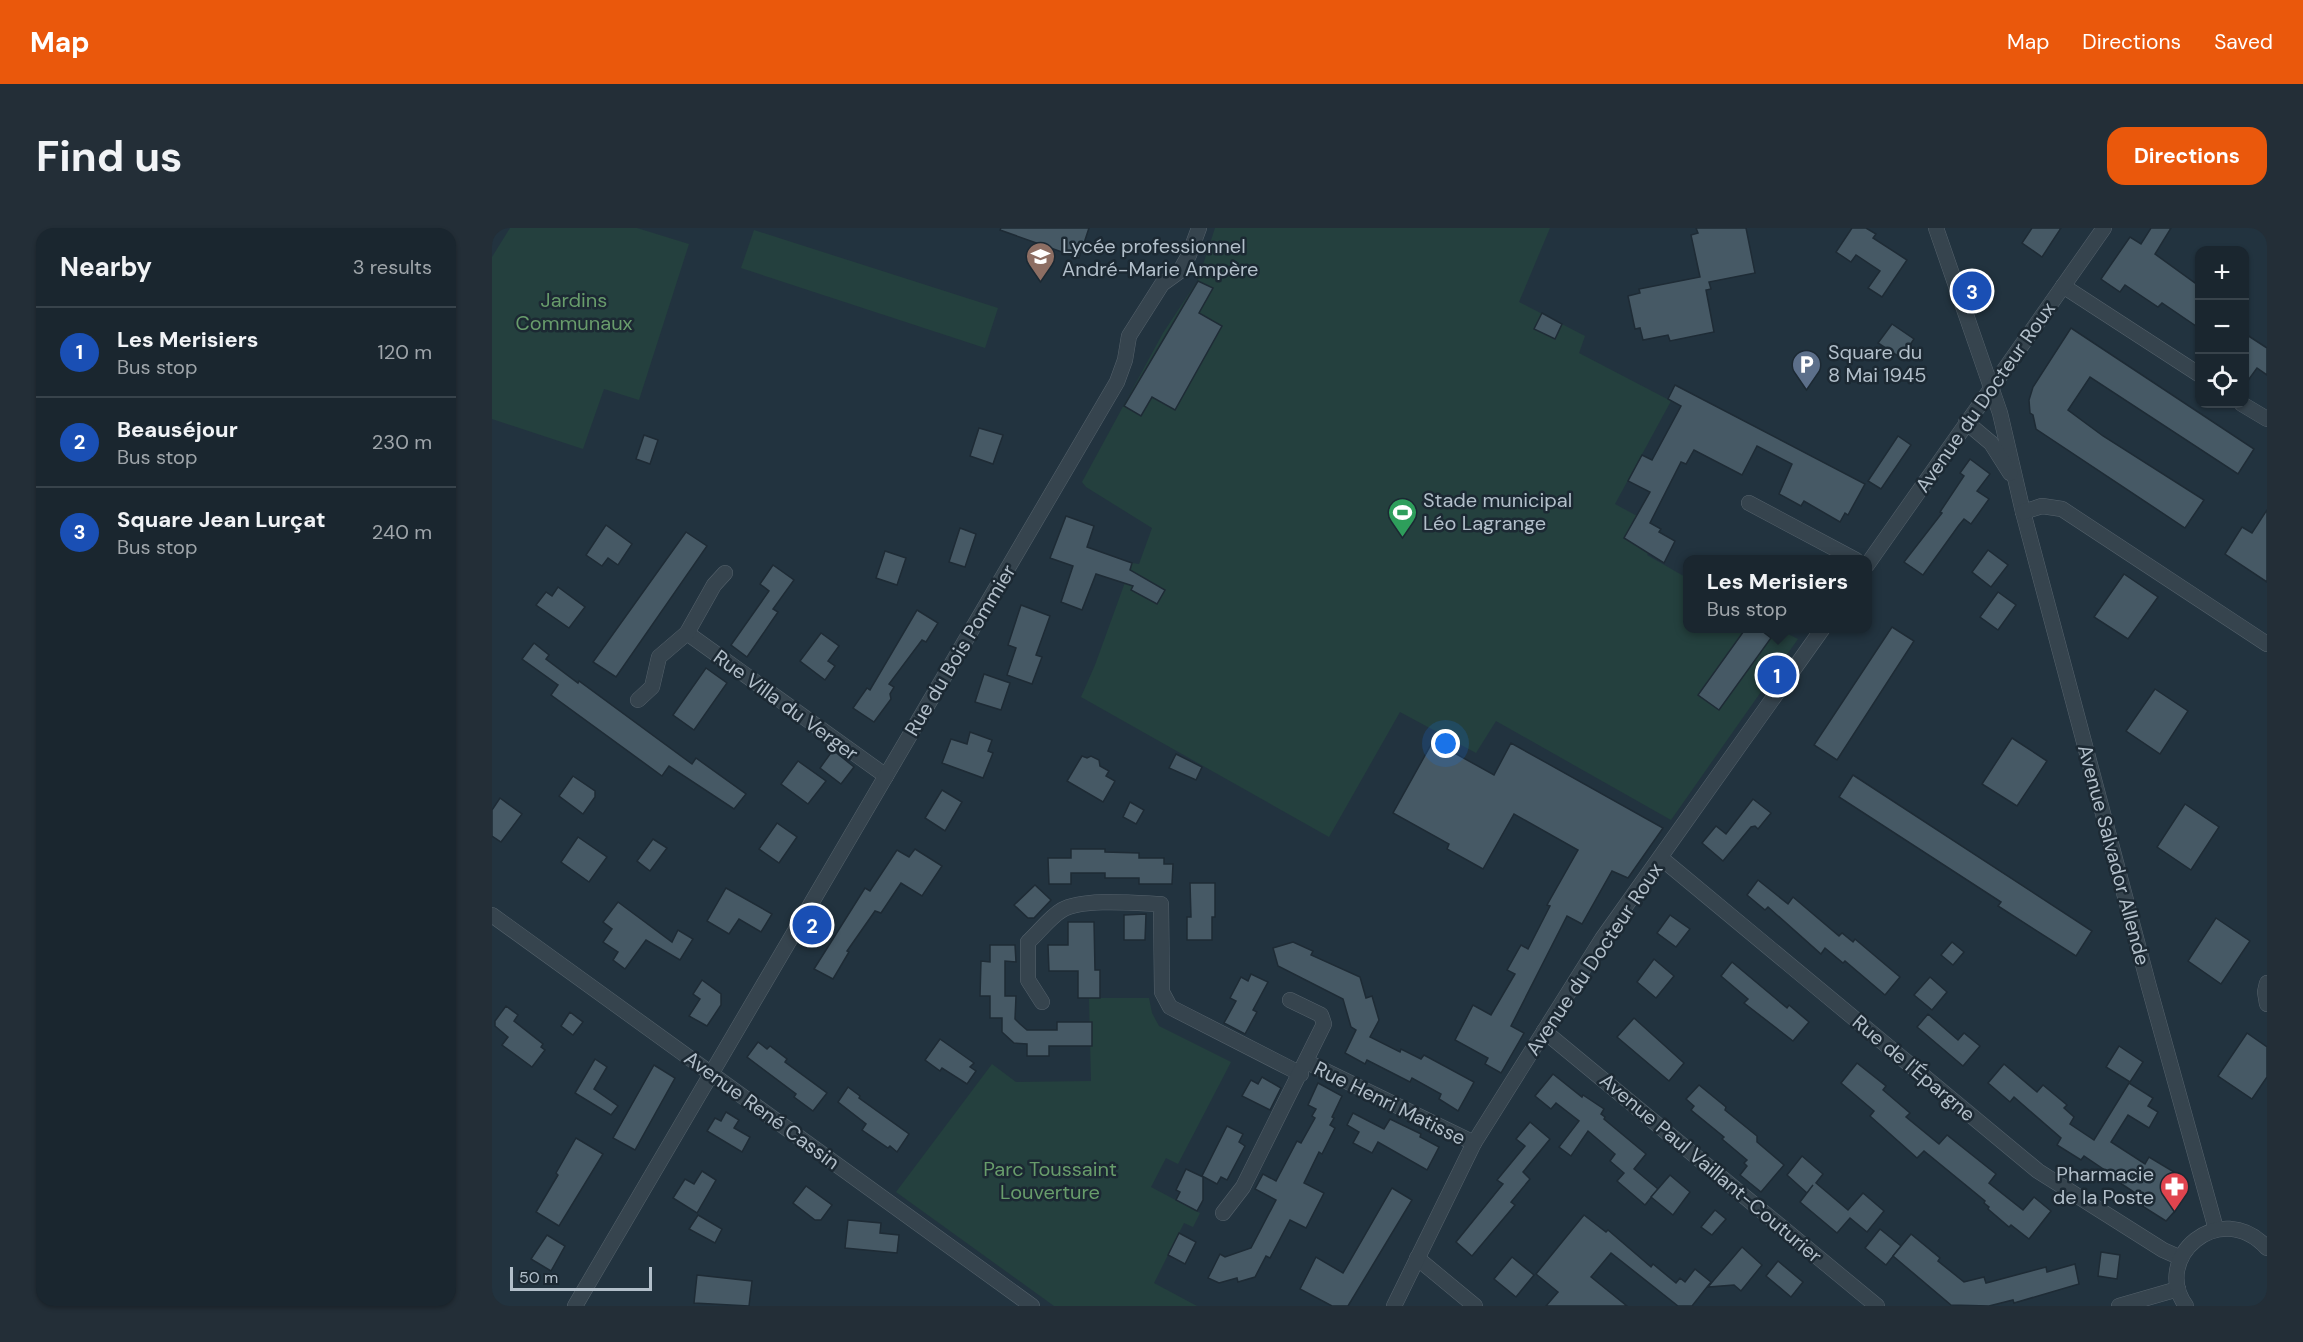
<!DOCTYPE html>
<html lang="en">
<head>
<meta charset="utf-8">
<style>
	:root { --surface:#1a262f; --page:#232e37; --text:#f1f3f6; --muted:#9fa5aa; --line:#38434b; --accent:#ea580c }
	body { margin:0; font-family:"DM Sans",sans-serif; background:var(--page); color:var(--text) }
	.controls { position:absolute; right:18px; top:18px; display:grid; overflow:hidden; border-radius:12px; box-shadow:0 2px 4px #0004 }
	.controls button { width:54px; height:54px; display:grid; place-items:center; padding:0; border:0; border-bottom:2px solid var(--line); background:var(--surface); color:var(--text); font:30px sans-serif }
	.scale { position:absolute; left:18px; bottom:15px; width:142px; box-sizing:border-box; padding-left:6px; border:3px solid #b2bfca; border-top:0; font-size:16px; line-height:21px; white-space:nowrap; color:#b2bfca; -webkit-text-stroke:4px #1c2933; paint-order:stroke }
	.you { position:absolute; left:954px; top:516px; width:21px; height:21px; margin:-15px; border:4px solid #fff; border-radius:50%; background:#1a73e8; box-shadow:0 0 0 9px #1a73e833 }
	.badge { display:grid; place-items:center; width:39px; height:39px; border-radius:50%; background:var(--accent); color:#fff; font-size:20px; font-weight:700 }
	.pin { position:absolute; translate:-50% -50%; border:3px solid #fff; box-shadow:0 2px 6px #0006 }
	.popup { position:absolute; left:1191px; top:327px; width:189px; height:78px; box-sizing:border-box; display:grid; place-content:center; border-radius:12px; background:var(--surface); filter:drop-shadow(0 2px 4px #0005); font-size:20px; white-space:nowrap; color:var(--muted) }
	.popup b { font-size:22px; color:var(--text) }
	.popup::after { content:''; position:absolute; left:50%; top:100%; margin-left:-12px; border:12px solid transparent; border-top-color:var(--surface) }
	.list { margin:0; padding:0; list-style:none }
	h2 { display:flex; justify-content:space-between; align-items:center; height:78px; margin:0; padding:0 24px; font-size:26px }
	h2 small { font-size:20px; font-weight:400; color:var(--muted) }
	.list li { display:grid; grid-template-columns:39px 1fr auto; gap:18px; align-items:center; box-sizing:border-box; height:90px; padding:0 24px; border-top:2px solid var(--line) }
	.list b { display:block; font-size:22px; white-space:nowrap }
	.list p { margin:0; font-size:20px; white-space:nowrap; color:var(--muted) }
	.list em { font-size:20px; font-style:normal; color:var(--muted) }
	.icon { flex:none; width:33px; height:33px; fill:none; stroke:currentColor; stroke-width:2; stroke-linecap:round; stroke-linejoin:round }
	.map { position:relative; flex:none; width:1775px; height:1078px; overflow:hidden; border-radius:18px }
	header { display:flex; align-items:center; gap:36px; box-sizing:border-box; height:84px; padding:0 30px; background:var(--accent); color:#fff }
	header strong { font-size:28px }
	nav { display:flex; gap:33px; margin-inline-start:auto; font-size:21px }
	.intro { display:flex; align-items:center; justify-content:space-between; box-sizing:border-box; height:144px; padding:0 36px }
	h1 { margin:0; font-size:42px }
	.button { padding:15px 27px; border-radius:18px; background:var(--accent); color:#fff; font-size:21px; font-weight:700 }
	main { display:flex; gap:36px; padding:0 36px }
	aside { flex:1; background:var(--surface); border-radius:18px; box-shadow:0 2px 4px #0004 }
	.map>svg:first-child { display:block }
</style>
</head>
<body>
<header>
<strong>Map</strong>
<nav><a>Map</a><a>Directions</a><a>Saved</a></nav>
</header>
<div class="intro"><h1>Find us</h1><a class="button">Directions</a></div>
<main>
<aside>
<h2>Nearby<small>3 results</small></h2>
<ul class="list">
<li><span class="badge" style="background:#1a4fb4">1</span><div><b>Les Merisiers</b><p>Bus stop</p></div><em>120 m</em></li>
<li><span class="badge" style="background:#1a4fb4">2</span><div><b>Beauséjour</b><p>Bus stop</p></div><em>230 m</em></li>
<li><span class="badge" style="background:#1a4fb4">3</span><div><b>Square Jean Lurçat</b><p>Bus stop</p></div><em>240 m</em></li>
</ul>
</aside>
<div class="map">
<svg width="1775" height="1078" viewBox="0 0 1775 1078">
	<rect width="100%" height="100%" fill="#22333f"/>
	<g fill="#24403e">
		<polygon points="18,0 145,0 197,16 147,172 112,161 91,221 0,191 0,29"/>
		<polygon points="723,0 1058,0 1027,74 1093,108 1087,125 1179,173 1123,276 1169,301 1155,327 1195,350 1195,400 1286,401 1306,411 1179,592 1004,493 984,525 908,484 837,609 589,469 603,437 640,335 647,336 660,300 594,259 590,254 671,105 706,52"/>
		<polygon points="262,2 506,80 493,120 249,40"/>
		<polygon points="597,770 657,770 660,785 667,798 739,834 686,936 674,930 659,959 708,985 701,999 692,995 662,1055 705,1078 562,1078 404,964 500,836 524,854 599,853"/>
	</g>
	<g fill="#465965" stroke="#1e2b35" stroke-width="1.5">
		<polygon points="509,0 597,0 587,30 508,2"/>
		<polygon points="1204,0 1254,0 1263,45 1217,54 1219,61 1214,62 1222,104 1178,113 1176,107 1151,112 1148,100 1143,101 1136,68 1148,65 1147,61 1208,49 1199,7 1206,5"/>
		<polygon points="1360,0 1374,0 1384,6 1381,10 1415,32 1390,69 1376,60 1388,43 1364,27 1359,34 1344,24"/>
		<polygon points="1540,0 1569,0 1550,29 1530,15"/>
		<polygon points="1659,0 1679,0 1663,26 1707,58 1707,100 1670,75 1666,79 1633,57 1628,64 1609,51 1638,9 1649,16"/>
		<polygon points="706,53 721,60 707,85 730,98 683,182 660,169 649,188 632,178"/>
		<polygon points="1050,85 1070,96 1063,111 1042,101"/>
		<polygon points="1400,96 1422,111 1409,130 1386,115"/>
		<polygon points="1579,100 1762,221 1746,246 1598,149 1576,182 1611,208 1712,272 1693,300 1544,201 1541,187 1538,185 1537,172 1541,159"/>
		<polygon points="1752,105 1775,120 1775,147 1765,140 1752,158"/>
		<polygon points="1183,157 1373,256 1356,287 1353,285 1348,294 1312,273 1309,278 1287,266 1300,236 1265,218 1250,247 1202,222 1194,236 1189,234 1158,295 1169,301 1167,304 1183,313 1172,335 1132,310 1158,264 1136,253 1150,227 1160,232 1189,178 1176,171"/>
		<polygon points="487,200 511,207 501,236 478,228"/>
		<polygon points="152,207 166,212 158,236 144,231"/>
		<polygon points="1406,208 1419,217 1389,261 1376,253"/>
		<polygon points="1478,231 1498,246 1485,263 1497,271 1479,296 1472,291 1467,297 1431,347 1412,334 1450,285 1448,284 1472,248 1468,245"/>
		<polygon points="1775,282 1775,354 1733,326 1750,299 1760,305"/>
		<polygon points="574,288 602,298 595,319 640,335 638,342 673,362 665,376 639,362 641,358 604,346 590,382 569,374 581,338 558,330"/>
		<polygon points="114,297 140,316 126,337 116,330 110,338 94,327"/>
		<polygon points="468,300 484,306 473,339 457,334"/>
		<polygon points="194,304 215,318 124,449 101,434"/>
		<polygon points="1496,322 1516,337 1499,359 1480,344"/>
		<polygon points="393,323 414,330 405,357 384,350"/>
		<polygon points="281,337 302,352 281,381 286,384 255,429 239,417 277,363 268,356"/>
		<polygon points="1632,346 1666,369 1636,411 1602,389"/>
		<polygon points="66,359 93,379 77,400 44,377 54,364 60,368"/>
		<polygon points="1506,364 1524,377 1506,402 1488,389"/>
		<polygon points="529,377 558,388 544,427 550,429 540,456 515,447 524,420 516,417"/>
		<polygon points="425,382 446,395 434,414 430,412 397,456 402,459 398,466 399,471 382,494 361,480 375,460 378,462"/>
		<polygon points="1400,399 1422,413 1345,532 1322,517"/>
		<polygon points="1254,400 1266,400 1279,410 1227,482 1206,467"/>
		<polygon points="329,405 347,418 336,433 343,438 333,452 308,433"/>
		<polygon points="42,415 57,427 54,431 86,455 87,453 200,536 204,530 254,566 242,581 177,538 170,548 59,467 66,457 30,431"/>
		<polygon points="214,440 235,455 202,502 181,487"/>
		<polygon points="492,446 518,455 509,482 483,474"/>
		<polygon points="1663,461 1696,483 1668,526 1634,503"/>
		<polygon points="478,504 500,512 496,523 501,525 491,550 450,535 459,511 475,516"/>
		<polygon points="1520,510 1555,533 1525,578 1490,556"/>
		<polygon points="941,513 1002,547 1019,515 1171,600 1136,650 1120,643 1090,696 1075,688 1019,798 1032,805 1009,845 993,836 996,830 963,812 981,777 999,787 1023,746 1015,742 1029,717 1036,721 1058,678 1055,677 1086,622 1022,586 991,641 955,621 957,616 901,585"/>
		<polygon points="341,522 362,539 349,556 328,540"/>
		<polygon points="684,526 710,539 704,552 677,540"/>
		<polygon points="590,528 595,530 599,528 607,532 608,538 617,543 614,548 623,553 611,574 575,553"/>
		<polygon points="306,533 334,553 316,576 289,556"/>
		<polygon points="1361,547 1600,703 1584,728 1506,678 1509,674 1347,569"/>
		<polygon points="81,548 103,563 103,569 91,586 67,568"/>
		<polygon points="450,562 470,574 453,603 433,590"/>
		<polygon points="8,570 30,586 9,614 0,608 0,582"/>
		<polygon points="1261,571 1279,585 1266,601 1263,598 1259,599 1231,633 1210,615 1224,598 1234,606"/>
		<polygon points="638,574 652,582 644,596 631,589"/>
		<polygon points="1693,576 1727,599 1699,642 1665,619"/>
		<polygon points="285,595 305,609 287,635 267,621"/>
		<polygon points="86,609 115,629 97,654 69,634"/>
		<polygon points="161,611 175,620 158,643 145,633"/>
		<polygon points="423,621 450,638 430,668 409,655 389,685 383,683 355,723 357,724 341,751 322,741 373,660 378,663 405,622 417,629"/>
		<polygon points="579,621 613,621 613,624 647,625 647,630 672,630 672,636 681,636 680,656 647,656 647,650 613,650 613,645 579,645 579,656 557,656 556,630 579,630"/>
		<polygon points="1266,652 1296,676 1301,669 1347,708 1350,705 1361,714 1363,711 1408,749 1393,767 1353,733 1351,735 1333,720 1329,726 1276,679 1273,682 1255,667"/>
		<polygon points="698,655 723,655 723,689 720,689 720,712 695,712 695,689 699,689"/>
		<polygon points="543,657 559,672 542,690 536,690 522,677"/>
		<polygon points="234,660 280,686 269,704 247,691 237,706 215,693"/>
		<polygon points="126,674 180,714 186,702 201,711 188,732 154,712 133,741 121,732 126,724 111,714 120,701 111,694"/>
		<polygon points="654,686 653,712 632,712 632,687"/>
		<polygon points="1178,687 1198,701 1184,719 1165,705"/>
		<polygon points="1724,690 1758,713 1729,756 1696,733"/>
		<polygon points="576,694 602,694 603,742 608,742 608,770 586,770 586,743 557,743 556,717 576,717"/>
		<polygon points="801,714 821,723 819,727 868,749 874,770 880,768 887,792 878,809 908,824 909,821 929,831 932,827 982,854 966,883 947,871 949,866 920,850 918,854 875,832 873,836 853,825 864,802 859,799 851,771 786,738 781,720"/>
		<polygon points="1460,714 1472,724 1461,737 1449,727"/>
		<polygon points="498,717 523,717 524,734 513,733 513,768 524,768 523,791 528,796 535,802 565,802 565,794 600,794 600,818 557,818 557,828 535,828 535,816 522,815 510,804 510,790 498,790 498,768 488,768 489,733 498,734"/>
		<polygon points="1162,731 1182,748 1164,770 1145,754"/>
		<polygon points="1240,734 1295,780 1297,777 1317,794 1301,813 1252,775 1256,771 1229,748"/>
		<polygon points="759,746 776,754 761,782 765,784 753,806 732,795 744,773 738,770 749,749 756,753"/>
		<polygon points="1438,749 1455,764 1440,782 1422,767"/>
		<polygon points="210,752 229,766 229,777 215,798 197,788 208,771 201,766"/>
		<polygon points="14,778 26,787 22,793 51,816 49,819 53,822 40,839 10,817 16,809 3,798 3,793"/>
		<polygon points="78,784 91,794 81,807 69,798"/>
		<polygon points="1436,786 1466,812 1472,805 1488,818 1471,838 1425,799"/>
		<polygon points="1142,790 1192,835 1177,853 1125,809"/>
		<polygon points="1755,805 1775,819 1775,849 1760,871 1726,848"/>
		<polygon points="448,811 482,835 478,839 484,843 475,856 450,840 448,843 433,832"/>
		<polygon points="266,814 275,821 278,818 295,831 293,834 335,865 321,883 302,869 304,866 255,829"/>
		<polygon points="1627,818 1651,834 1638,854 1614,839"/>
		<polygon points="103,831 115,839 102,861 126,878 119,887 83,865"/>
		<polygon points="1365,835 1394,858 1391,862 1418,885 1414,889 1447,916 1455,907 1504,946 1497,955 1531,982 1542,969 1559,983 1537,1011 1519,997 1517,999 1496,981 1497,979 1492,975 1493,973 1432,923 1425,930 1378,888 1382,883 1349,855"/>
		<polygon points="1512,836 1545,864 1551,857 1575,877 1572,880 1582,889 1578,896 1602,912 1637,855 1661,870 1656,878 1666,884 1657,900 1636,887 1619,914 1653,936 1657,929 1682,944 1672,960 1690,971 1682,984 1674,993 1647,976 1651,970 1622,951 1623,949 1592,928 1589,932 1565,917 1569,910 1522,869 1518,874 1496,855"/>
		<polygon points="162,837 183,850 143,922 121,910"/>
		<polygon points="1061,846 1090,869 1091,867 1112,881 1109,886 1113,889 1112,891 1154,926 1142,941 1166,961 1153,977 1125,953 1132,945 1118,933 1123,926 1096,903 1079,928 1067,919 1087,893 1064,875 1059,881 1043,868"/>
		<polygon points="770,849 789,860 778,882 750,868 759,852 766,856"/>
		<polygon points="826,855 850,868 840,889 842,890 838,897 843,900 830,926 827,924 812,955 832,965 814,1000 798,992 778,1030 774,1028 763,1049 746,1054 745,1050 727,1055 716,1050 728,1026 733,1029 759,1020 784,972 763,961 771,946 784,953 805,913 809,915 823,890 820,888 824,881 816,877"/>
		<polygon points="1207,857 1234,879 1233,882 1265,908 1265,914 1292,937 1269,964 1248,947 1255,938 1252,935 1255,932 1230,911 1232,909 1199,882 1202,878 1194,871"/>
		<polygon points="356,859 368,868 367,870 417,906 405,924 398,918 396,920 370,902 374,896 346,874"/>
		<polygon points="234,884 247,892 242,900 258,909 250,924 215,903 223,890 229,893"/>
		<polygon points="861,885 892,901 898,891 929,906 928,909 947,919 935,942 886,914 880,925 861,915 867,904 855,897"/>
		<polygon points="1038,894 1058,911 1031,944 1038,951 1019,974 1023,977 980,1028 964,1014 1011,956 1005,952 1033,918 1024,911"/>
		<polygon points="735,898 751,906 747,914 753,918 735,952 729,949 725,956 710,948"/>
		<polygon points="84,910 111,926 67,998 44,984 66,947 64,945"/>
		<polygon points="1310,928 1331,946 1324,955 1356,982 1371,965 1392,983 1375,1004 1358,990 1345,1005 1308,974 1321,957 1315,965 1295,947"/>
		<polygon points="694,941 711,949 711,972 705,983 684,972 688,964 684,962"/>
		<polygon points="210,943 224,952 205,985 181,970 193,951 202,956"/>
		<polygon points="1178,947 1198,964 1181,987 1159,969"/>
		<polygon points="314,958 340,977 329,992 323,992 301,975"/>
		<polygon points="900,960 920,972 856,1078 840,1078 808,1061 824,1029 851,1045"/>
		<polygon points="1223,982 1234,991 1220,1007 1209,999"/>
		<polygon points="206,987 230,1001 223,1015 197,1001"/>
		<polygon points="1092,987 1114,1004 1116,1002 1159,1039 1161,1036 1184,1055 1188,1050 1193,1054 1203,1041 1219,1054 1200,1078 1186,1078 1119,1025 1099,1049 1135,1078 1054,1078 1066,1064 1044,1046"/>
		<polygon points="356,992 389,995 388,1005 407,1007 405,1025 353,1020"/>
		<polygon points="1388,1001 1409,1018 1394,1037 1373,1020"/>
		<polygon points="687,1005 704,1014 693,1036 676,1027"/>
		<polygon points="1419,1006 1448,1030 1446,1033 1472,1054 1492,1049 1494,1055 1554,1039 1555,1044 1583,1036 1587,1056 1522,1075 1521,1072 1497,1078 1459,1077 1401,1028"/>
		<polygon points="55,1007 73,1018 59,1043 39,1031"/>
		<polygon points="1250,1019 1270,1037 1249,1063 1242,1057 1216,1059"/>
		<polygon points="1609,1024 1628,1027 1625,1051 1606,1048"/>
		<polygon points="1020,1029 1042,1047 1024,1069 1002,1051"/>
		<polygon points="1286,1033 1311,1054 1299,1069 1274,1048"/>
		<polygon points="205,1047 260,1053 257,1078 202,1075"/>
	</g>
	<g fill="none" stroke-linecap="round" stroke-linejoin="round">
		<defs>
			<g id="minor">
				<polyline points="1444,0 1508,185 1531,284 1657,759 1724,1001"/>
				<polyline points="1571,58 1708,147"/>
				<polyline points="1750,176 1775,191"/>
				<polyline points="1474,194 1499,215 1518,245"/>
				<polyline points="1257,275 1364,332"/>
				<polyline points="1531,284 1550,278 1570,281 1775,416"/>
				<polyline points="1375,337 1612,0"/>
				<polyline points="195,405 394,548"/>
				<polyline points="146,472 160,459 167,429 195,405 222,357 233,345"/>
				<polyline points="1169,630 1546,943 1671,1022 1689,1030"/>
				<polyline points="0,687 540,1078"/>
				<polyline points="1775,755 1773,764 1775,776"/>
				<path d="M550,774L536,752V714C547,704 558,689 570,682C591,670 644,675 669,676L670,764L678,779L809,846"/>
				<polyline points="1052,803 1385,1078"/>
				<polyline points="815,834 982,915"/>
				<polyline points="731,985 751,959 832,796 829,787 798,772"/>
				<polyline points="925,1030 983,1078"/>
				<polyline points="83,1078 625,154 633,132 637,108 670,56 688,43 697,27 707,0"/>
				<polyline points="902,1078 982,915 1110,711 1331,400"/>
				<polyline points="1627,1078 1686,1061"/>
				<path d="M1694,1078C1659,1030 1728,969 1775,1020"/>
			</g>
		</defs>
		<use href="#minor" stroke="#55626c" stroke-width="16"/>
		<use href="#minor" stroke="#36444e" stroke-width="15"/>
	</g>
	<defs>
		<symbol id="school-pin" viewBox="-11 -11 22 30"><path d="M0 17L-7.5 6A9.5 9.5 0 1 1 7.5 6Z" fill="#8d6e63" stroke="#1c2933"/><path d="M0-5L7-2L0 1L-7-2ZM-4 1L0 2.5L4 1V4Q0 6-4 4Z" fill="#fff"/></symbol>
		<symbol id="parking-pin" viewBox="-11 -11 22 30"><path d="M0 17L-7.5 6A9.5 9.5 0 1 1 7.5 6Z" fill="#5c6f8a" stroke="#1c2933"/><path d="M-3.5-5.5H1a3.5 3.5 0 0 1 0 7H-1V5.5H-3.5ZM-1-3.4V-.6H.8a1.4 1.4 0 0 0 0-2.8Z" fill="#fff"/></symbol>
		<symbol id="stadium-pin" viewBox="-11 -11 22 30"><path d="M0 17L-7.5 6A9.5 9.5 0 1 1 7.5 6Z" fill="#2e9e5b" stroke="#1c2933"/><path d="M0-5a6.5 5 0 1 0 0 10a6.5 5 0 1 0 0-10ZM-3.5-1.8h7v3.6h-7Z" fill="#fff"/></symbol>
		<symbol id="pharmacy-pin" viewBox="-11 -11 22 30"><path d="M0 17L-7.5 6A9.5 9.5 0 1 1 7.5 6Z" fill="#e0444e" stroke="#1c2933"/><path d="M-2-6h4v4h4v4h-4v4h-4v-4h-4v-4h4Z" fill="#fff"/></symbol>
	</defs>
	<g fill-rule="evenodd">
		<use href="#school-pin" x="532" y="12" width="33" height="45"/>
		<use href="#parking-pin" x="1298" y="120" width="33" height="45"/>
		<use href="#stadium-pin" x="894" y="268" width="33" height="45"/>
		<use href="#pharmacy-pin" x="1666" y="942" width="33" height="45"/>
	</g>
	<g text-anchor="middle" dominant-baseline="central" stroke-width="5" stroke-linejoin="round" paint-order="stroke">
		<g font-size="20" fill="#b2bfca" stroke="#1c2933" text-anchor="start">
			<text x="570" y="18">Lycée professionnel<tspan x="570" dy="23">André-Marie Ampère</tspan></text>
			<text x="1336" y="124">Square du<tspan x="1336" dy="23">8 Mai 1945</tspan></text>
			<text x="931" y="272">Stade municipal<tspan x="931" dy="23">Léo Lagrange</tspan></text>
			<text x="1662" y="946" text-anchor="end">Pharmacie<tspan x="1662" dy="23">de la Poste</tspan></text>
		</g>
		<g font-size="20" fill="#689c6b" stroke="#1c2933">
			<text x="82" y="72">Jardins<tspan x="82" dy="23">Communaux</tspan></text>
			<text x="558" y="941">Parc Toussaint<tspan x="558" dy="23">Louverture</tspan></text>
		</g>
		<g font-size="20" fill="#b2bfca" stroke="#1c2933">
			<text transform="translate(1493 169) rotate(-55)">Avenue du Docteur Roux</text>
			<text transform="translate(468 422) rotate(-59)">Rue du Bois Pommier</text>
			<text transform="translate(294 477) rotate(36)">Rue Villa du Verger</text>
			<text transform="translate(1622 627) rotate(75)">Avenue Salvador Allende</text>
			<text transform="translate(1102 731) rotate(-56)">Avenue du Docteur Roux</text>
			<text transform="translate(1422 840) rotate(40)">Rue de l'Épargne</text>
			<text transform="translate(898 875) rotate(26)">Rue Henri Matisse</text>
			<text transform="translate(270 882) rotate(36)">Avenue René Cassin</text>
			<text transform="translate(1219 940) rotate(40)">Avenue Paul Vaillant-Couturier</text>
		</g>
	</g>
</svg>
<div class="controls">
<button>+</button>
<button>−</button>
<button><svg class="icon" aria-label="locate" viewBox="0 0 24 24"><circle cx="12" cy="12" r="6"/><path d="M12 2v4M12 18v4M2 12h4M18 12h4"/></svg></button>
</div>
<div class="scale">50 m</div>
<div class="you"></div>
<div class="pin badge" style="left:1285px;top:447px;background:#1a4fb4">1</div>
<div class="popup"><b>Les Merisiers</b>Bus stop</div>
<div class="pin badge" style="left:320px;top:697px;background:#1a4fb4">2</div>
<div class="pin badge" style="left:1480px;top:63px;background:#1a4fb4">3</div>
</div>
</main>
</body>
</html>
